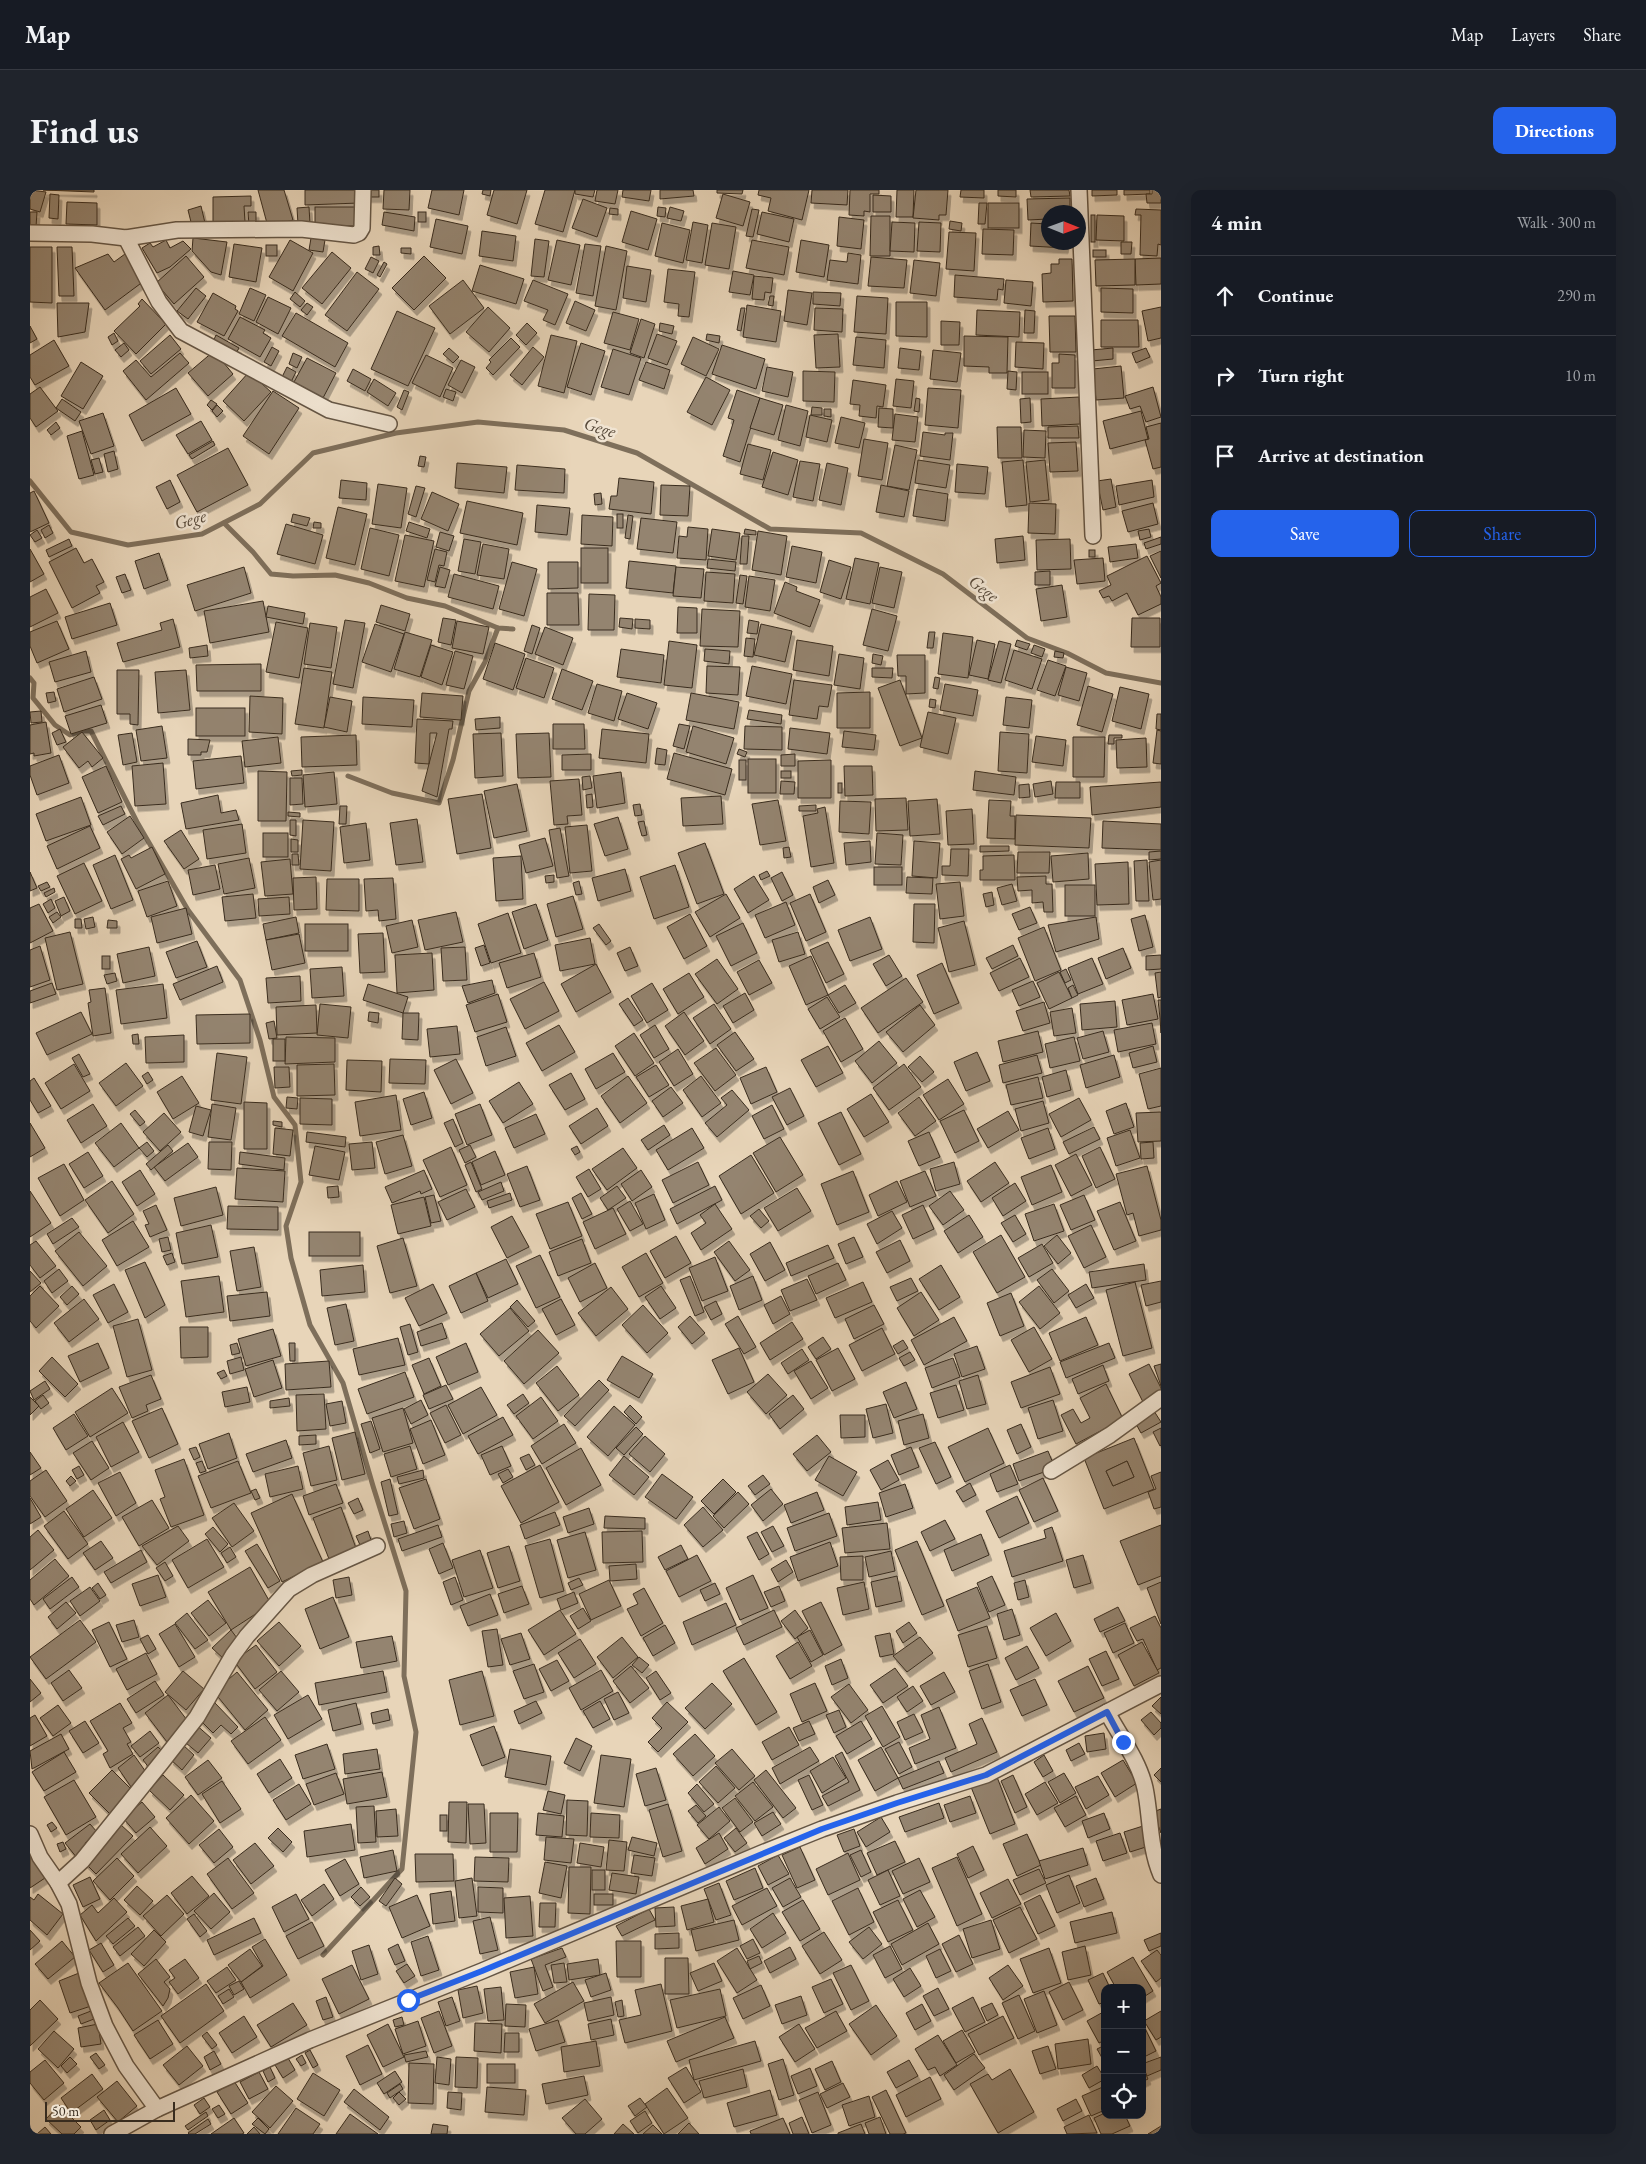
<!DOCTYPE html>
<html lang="en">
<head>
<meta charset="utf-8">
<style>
	:root { --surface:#171b24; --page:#20242c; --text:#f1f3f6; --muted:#9ea1a6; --line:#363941; --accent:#2563eb }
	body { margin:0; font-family:"EB Garamond",serif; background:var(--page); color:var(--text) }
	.controls { position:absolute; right:15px; bottom:15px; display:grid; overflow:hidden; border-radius:10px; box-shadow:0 5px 20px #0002 }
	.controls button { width:45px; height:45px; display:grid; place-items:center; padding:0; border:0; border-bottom:1px solid var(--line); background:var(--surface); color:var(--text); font:25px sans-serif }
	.compass { position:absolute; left:1011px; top:15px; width:45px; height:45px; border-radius:50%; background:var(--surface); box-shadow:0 5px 20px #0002; rotate:91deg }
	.scale { position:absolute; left:15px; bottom:12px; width:130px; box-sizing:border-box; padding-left:5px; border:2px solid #392c1e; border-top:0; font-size:14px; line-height:18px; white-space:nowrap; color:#392c1e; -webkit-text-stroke:4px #f0e4d2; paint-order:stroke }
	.stop { position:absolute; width:15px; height:15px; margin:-11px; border:4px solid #2563eb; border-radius:50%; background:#fff }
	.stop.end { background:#2563eb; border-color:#fff; box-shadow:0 1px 5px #0008 }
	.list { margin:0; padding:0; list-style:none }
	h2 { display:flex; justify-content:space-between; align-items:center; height:65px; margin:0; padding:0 20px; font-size:21px }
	h2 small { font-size:16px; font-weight:400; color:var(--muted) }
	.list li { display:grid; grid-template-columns:32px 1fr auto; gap:15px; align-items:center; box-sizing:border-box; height:80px; padding:0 20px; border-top:1px solid var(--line) }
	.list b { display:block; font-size:19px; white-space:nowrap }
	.list em { font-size:16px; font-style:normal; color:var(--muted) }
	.actions { display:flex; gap:10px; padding:15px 20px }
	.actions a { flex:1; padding:11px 0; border:1px solid var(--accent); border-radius:10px; text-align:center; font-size:18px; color:var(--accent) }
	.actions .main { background:var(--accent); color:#fff }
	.icon { flex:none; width:28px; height:28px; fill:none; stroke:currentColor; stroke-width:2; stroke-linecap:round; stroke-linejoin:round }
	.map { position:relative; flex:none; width:1131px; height:1944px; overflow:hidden; border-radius:10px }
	header { display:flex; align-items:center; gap:30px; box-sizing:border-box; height:70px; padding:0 25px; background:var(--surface); border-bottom:1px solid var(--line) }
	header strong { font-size:24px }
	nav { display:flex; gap:28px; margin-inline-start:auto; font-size:18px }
	.intro { display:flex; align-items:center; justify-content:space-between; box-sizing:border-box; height:120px; padding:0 30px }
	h1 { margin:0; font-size:35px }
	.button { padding:12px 22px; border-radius:10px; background:var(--accent); color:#fff; font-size:18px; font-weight:700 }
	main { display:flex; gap:30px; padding:0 30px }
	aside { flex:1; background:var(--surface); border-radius:10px; box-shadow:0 5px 20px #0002 }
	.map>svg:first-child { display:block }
</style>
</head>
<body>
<header>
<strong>Map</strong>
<nav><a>Map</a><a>Layers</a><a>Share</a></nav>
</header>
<div class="intro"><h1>Find us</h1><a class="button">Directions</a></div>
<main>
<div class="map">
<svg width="1131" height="1944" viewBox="0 0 1131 1944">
	<defs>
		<filter id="shadow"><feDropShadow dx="3" dy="5.5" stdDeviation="0" flood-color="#0004"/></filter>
	</defs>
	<rect width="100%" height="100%" fill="#e8d5b9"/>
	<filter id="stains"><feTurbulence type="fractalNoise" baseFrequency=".004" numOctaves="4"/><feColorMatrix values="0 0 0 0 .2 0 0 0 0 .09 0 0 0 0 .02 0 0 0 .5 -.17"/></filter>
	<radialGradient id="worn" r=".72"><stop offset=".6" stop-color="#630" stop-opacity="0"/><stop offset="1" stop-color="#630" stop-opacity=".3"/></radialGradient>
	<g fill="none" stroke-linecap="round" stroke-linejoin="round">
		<g stroke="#7e6f5b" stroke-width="5">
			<polyline points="0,291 41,342 98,355 172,344 230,314 283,263 366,243 448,232 534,240 607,263 740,339 831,343 913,384 997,448 1037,463 1076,483 1131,493"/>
			<polyline points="194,333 223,362 241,384 263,386 305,385 339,393 377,408 415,416 468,438 483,439"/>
			<polyline points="0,488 4,493 3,508 25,535 40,545 52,541 61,541 107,632 158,720 210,790 230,850 244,907 265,935 271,992 256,1036 261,1068 280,1135 313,1193 343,1296 376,1401 374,1486 386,1542 372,1679 293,1765"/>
			<polyline points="318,586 362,603 409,613 423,570 439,501 455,472 468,438"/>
		</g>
	</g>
	<g fill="#94846f" stroke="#392c1e" fill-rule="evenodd" filter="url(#shadow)">
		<polygon points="0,0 16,2 10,22 0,19"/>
		<polygon points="13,0 64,0 64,2"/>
		<polygon points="228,0 254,0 263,30 238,37"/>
		<polygon points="275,0 328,0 329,13 275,15"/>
		<rect x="335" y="0" width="14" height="7"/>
		<polygon points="354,0 380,0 379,20 353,19"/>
		<polygon points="402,0 434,0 429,25 398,18"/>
		<polygon points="453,0 461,0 460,6 452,4"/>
		<polygon points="464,0 497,0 487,34 457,25"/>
		<polygon points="515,0 545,0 533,42 505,34"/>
		<polygon points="545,0 565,0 563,7 545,4"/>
		<polygon points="567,0 588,0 585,14 565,11"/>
		<polygon points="593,0 621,0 619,11 592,7"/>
		<polygon points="630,0 663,0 664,6 630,9"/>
		<polygon points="687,0 713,0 712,4 687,3"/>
		<polygon points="729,0 779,0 772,30 738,21 741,8 728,5"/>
		<polygon points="782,0 818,0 817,15 781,13"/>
		<polygon points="820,0 849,0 849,4 840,4 840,22 834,21 834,26 819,25"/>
		<polygon points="867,0 884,0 883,27 866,27"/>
		<polygon points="886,0 918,0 916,25 909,25 909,30 883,28"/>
		<polygon points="931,0 954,0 954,8 930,7"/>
		<polygon points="968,0 986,0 986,7 968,6"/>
		<polygon points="1000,0 1039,0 1040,6 1001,7"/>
		<polygon points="1062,0 1087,0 1087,5 1062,6"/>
		<polygon points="1094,0 1120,0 1120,4 1094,5"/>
		<polygon points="1122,0 1131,0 1131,13 1117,13 1116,4 1122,4"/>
		<polygon points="20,4 29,5 28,29 19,28"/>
		<polygon points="693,4 720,12 713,36 686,28"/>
		<polygon points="843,5 861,6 861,22 843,22"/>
		<polygon points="221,6 221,16 214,16 215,32 183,32 183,7"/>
		<polygon points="1040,8 1040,22 1018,22 1018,29 998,30 997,9"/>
		<polygon points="553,9 577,18 567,47 542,38"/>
		<polygon points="37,12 67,13 67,35 36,34"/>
		<polygon points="949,13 957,13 955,34 948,34"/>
		<rect x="958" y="13" width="31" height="25"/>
		<polygon points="171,16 175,33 162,36 158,20"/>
		<polygon points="279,17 280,34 268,34 267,18"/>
		<rect x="285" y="17" width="42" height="19"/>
		<polygon points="628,17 636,18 635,27 627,26"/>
		<polygon points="640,17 654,21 651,31 637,28"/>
		<polygon points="580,18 588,19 588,25 579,24"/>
		<polygon points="722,19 729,20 723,47 716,46"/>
		<polygon points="1106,19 1131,20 1131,55 1128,54 1127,66 1110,65 1111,25 1105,25"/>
		<polygon points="601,21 627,29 618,60 592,52"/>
		<polygon points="0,22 7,22 6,37 0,36"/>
		<polygon points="218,22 226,22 226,35 219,35"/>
		<polygon points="354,22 385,27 384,41 352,35"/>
		<rect x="388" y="22" width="8" height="10"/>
		<polygon points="732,22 764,29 759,52 727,44"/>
		<rect x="1061" y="25" width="4" height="27"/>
		<polygon points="1067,25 1094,26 1094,51 1066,50"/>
		<polygon points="841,26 860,26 860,66 840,66"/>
		<polygon points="809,27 834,30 831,59 807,56"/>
		<polygon points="406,29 438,36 432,64 400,57"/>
		<polygon points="920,31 932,33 931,41 919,39"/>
		<polygon points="663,32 678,35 672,73 656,70"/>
		<polygon points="862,32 885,33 884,62 860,61"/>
		<polygon points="889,32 911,33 910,62 887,61"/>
		<polygon points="632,33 660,40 653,73 625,66"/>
		<polygon points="682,33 706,37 699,79 675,75"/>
		<polygon points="1001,33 1018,34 1018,52 1036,52 1035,58 1000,56"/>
		<polygon points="953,39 984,40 983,65 952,64"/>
		<polygon points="452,41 486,46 483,71 449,66"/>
		<polygon points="919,42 946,43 944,81 916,79"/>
		<polygon points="163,48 197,52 191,85 181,82 162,61"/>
		<polygon points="281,48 295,50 293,62 279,60"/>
		<polygon points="505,49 519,51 514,87 501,86"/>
		<polygon points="136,50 140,58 153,51 161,59 140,77 127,83 112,58 120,53 123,57"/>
		<polygon points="260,50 283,63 263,101 239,87"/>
		<polygon points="527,50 550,55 541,95 518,90"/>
		<polygon points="722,50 759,57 754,85 716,78"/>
		<polygon points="771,50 799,55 794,87 766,82"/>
		<polygon points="1091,52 1102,52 1101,64 1091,64"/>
		<polygon points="204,54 232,58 226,92 199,87"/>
		<polygon points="555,54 571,56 563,106 546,103"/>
		<rect x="236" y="55" width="11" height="11"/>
		<polygon points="349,56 350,65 343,65 343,57"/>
		<polygon points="576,56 597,61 586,120 565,116"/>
		<polygon points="0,57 22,57 22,113 0,112"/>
		<polygon points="27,57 42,57 44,106 29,106"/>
		<polygon points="371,58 381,58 381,64 371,63"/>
		<rect x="1063" y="60" width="13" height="7"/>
		<polygon points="302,62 321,78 292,114 272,98"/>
		<polygon points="818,63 831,65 828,94 797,90 800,70 817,72"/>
		<polygon points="78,64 84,72 95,64 114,91 75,120 45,78"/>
		<polygon points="156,66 174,87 144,114 126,93"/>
		<polygon points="394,66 416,88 384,120 362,98"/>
		<polygon points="341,67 349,71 343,83 335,79"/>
		<polygon points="841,67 877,70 874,98 838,96"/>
		<polygon points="1131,68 1131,94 1106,95 1105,69"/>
		<polygon points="1029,69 1042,69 1043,111 1013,112 1012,84 1021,83 1021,74 1029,74"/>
		<polygon points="1105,69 1105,95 1066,96 1065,70"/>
		<polygon points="884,70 910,73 906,106 880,103"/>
		<polygon points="354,72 357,74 350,87 347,85"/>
		<polygon points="450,75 494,89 486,114 442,101"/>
		<polygon points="597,76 621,80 616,112 593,108"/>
		<polygon points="638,79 665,82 659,127 648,126 649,114 634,112"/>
		<polygon points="703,81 724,85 720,105 699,102"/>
		<polygon points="327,82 349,99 317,141 295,125"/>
		<polygon points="925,85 974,89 973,100 968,99 967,110 924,107"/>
		<polygon points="724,86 743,88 741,103 735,102 734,110 722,109"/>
		<polygon points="433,90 454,118 420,144 399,116"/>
		<polygon points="503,90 538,104 525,135 513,130 518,120 494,111"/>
		<polygon points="976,90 1003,92 1001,116 974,113"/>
		<polygon points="166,98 176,106 158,129 147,121"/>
		<polygon points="220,98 236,105 224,131 209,124"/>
		<polygon points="1071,98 1103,99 1103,123 1071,122"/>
		<polygon points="758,100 782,103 777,135 754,131"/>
		<polygon points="265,102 275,111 270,117 260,109"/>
		<polygon points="783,102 811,103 810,116 783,114"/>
		<polygon points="183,103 206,116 205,119 208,121 194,146 167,132"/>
		<polygon points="740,106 744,106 743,116 738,115"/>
		<polygon points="827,106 858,108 856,144 824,142"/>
		<polygon points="238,107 261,118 248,144 226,132"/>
		<polygon points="112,109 136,134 106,164 84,141 110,116 108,114"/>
		<polygon points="545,111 565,120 556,141 536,133"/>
		<polygon points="866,112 897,112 897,147 866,146"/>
		<polygon points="27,113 59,113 55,142 28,147"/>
		<polygon points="277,113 283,117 277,125 271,120"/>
		<polygon points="717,115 751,121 746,152 713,147"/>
		<polygon points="458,117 480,138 459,162 436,142"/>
		<polygon points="1131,117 1131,148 1118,151 1112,121"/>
		<polygon points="711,118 715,118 711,141 707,140"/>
		<polygon points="785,118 813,119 812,142 784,140"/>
		<polygon points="947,120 990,122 989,147 946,145"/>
		<polygon points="995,120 1005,121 1004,143 994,143"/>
		<polygon points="367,121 405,138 378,196 341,179"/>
		<polygon points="583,122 609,129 600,160 574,153"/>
		<polygon points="266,123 318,153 305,177 252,146"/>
		<polygon points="1019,126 1045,126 1046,162 1020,162"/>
		<polygon points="210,127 235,140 233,143 241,148 230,167 198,149"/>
		<polygon points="611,129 625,134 614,168 600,163"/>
		<polygon points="1071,130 1108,130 1109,157 1071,157"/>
		<polygon points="911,131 930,132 929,155 911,155"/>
		<polygon points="497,133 507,143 496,155 486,145"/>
		<polygon points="630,133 644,136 642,144 629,141"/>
		<polygon points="0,136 7,149 0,153"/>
		<polygon points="84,143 88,151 82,155 78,147"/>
		<polygon points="627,144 647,151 637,175 618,168"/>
		<polygon points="677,144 690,146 689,153 676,150"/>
		<polygon points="808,144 810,177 786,178 784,145"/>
		<polygon points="140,145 151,159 121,184 110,171"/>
		<polygon points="186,145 209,158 204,167 182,154"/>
		<polygon points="521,145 547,151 534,203 508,196"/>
		<polygon points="934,146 978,147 977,183 959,183 959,177 934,176"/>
		<polygon points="663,147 689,159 676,186 651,174"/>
		<polygon points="826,147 856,150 854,178 823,175"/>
		<polygon points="481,148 490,157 463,185 456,178 461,172 459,170"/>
		<polygon points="24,150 39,176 5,195 0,187 0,165"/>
		<polygon points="986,152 1014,153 1013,179 985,177"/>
		<polygon points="94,153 99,160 91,167 85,160"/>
		<polygon points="551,153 575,161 561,205 537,197"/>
		<polygon points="692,155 735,169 726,199 682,184"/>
		<polygon points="242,157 249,161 241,176 234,172"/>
		<polygon points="503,157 514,167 492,195 480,185"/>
		<polygon points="419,158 429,167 423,173 413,164"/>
		<polygon points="870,158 891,161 889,180 868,178"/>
		<polygon points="1083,158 1083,169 1062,171 1061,160"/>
		<polygon points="1116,158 1120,167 1106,173 1102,163"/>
		<polygon points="583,159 611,168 599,205 571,197"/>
		<polygon points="903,160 931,163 927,192 900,189"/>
		<polygon points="184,161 203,184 178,206 158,183"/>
		<polygon points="150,163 159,173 116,210 93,181 106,170 121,187"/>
		<polygon points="263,163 272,167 267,178 259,174"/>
		<polygon points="1029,164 1045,165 1045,198 1022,198 1022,173 1029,173"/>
		<polygon points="396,165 423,178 410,207 382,193"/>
		<polygon points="277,168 306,183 293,208 264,192"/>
		<polygon points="431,170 445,177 432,203 418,195"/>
		<polygon points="51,172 73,186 53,219 31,206"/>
		<polygon points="616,172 640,180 634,199 609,190"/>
		<polygon points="1091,176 1094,208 1066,210 1063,179"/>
		<polygon points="257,177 266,182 261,192 252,187"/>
		<polygon points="737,177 763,182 758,207 732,201"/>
		<polygon points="323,179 341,189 335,201 317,191"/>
		<polygon points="773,181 805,182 804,212 773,211"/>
		<polygon points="978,181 987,182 986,200 977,199"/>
		<polygon points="219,182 241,202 214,231 193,211"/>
		<rect x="992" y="182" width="26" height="22"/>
		<polygon points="676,187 700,200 682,235 657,222"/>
		<polygon points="344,189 366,203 358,216 337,202"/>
		<polygon points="866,189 884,191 881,218 863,216"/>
		<polygon points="823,190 856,195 853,217 847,216 846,228 829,226 830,215 820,214"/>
		<polygon points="10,197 28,221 6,237 0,228 0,204"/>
		<polygon points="1123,197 1131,227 1116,232 1110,216 1100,219 1095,206"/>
		<polygon points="146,198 161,224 112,251 99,225"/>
		<polygon points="898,198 931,200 928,238 895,235"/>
		<polygon points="416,199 426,202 423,211 413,207"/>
		<polygon points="374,200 379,202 372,220 367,217"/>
		<polygon points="707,200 730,208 710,272 693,266 704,230 698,228"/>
		<polygon points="243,201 269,218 239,264 213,246"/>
		<polygon points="1049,207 1050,234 1012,236 1011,209"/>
		<polygon points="730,208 753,215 744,245 720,238"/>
		<polygon points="886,208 890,209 889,222 884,221"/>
		<polygon points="1000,208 1001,232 991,233 990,209"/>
		<polygon points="32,209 51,222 45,231 26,218"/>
		<polygon points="181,210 187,214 182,220 177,215"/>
		<polygon points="187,215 193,221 187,227 182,221"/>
		<polygon points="756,215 778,221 770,256 748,250"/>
		<polygon points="782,217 792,218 792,225 781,225"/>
		<polygon points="849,218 863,219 863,238 848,237"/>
		<polygon points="794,219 801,219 801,227 794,226"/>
		<polygon points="1111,221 1118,249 1080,259 1073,231"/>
		<polygon points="73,223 84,256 61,264 49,231"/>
		<polygon points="865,224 888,227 885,252 862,250"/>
		<polygon points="780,225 802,230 797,252 776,247"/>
		<polygon points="811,227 835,233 829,258 805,253"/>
		<polygon points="171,231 182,250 158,264 146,245"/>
		<polygon points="26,232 30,238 21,245 17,240"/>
		<polygon points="1131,233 1131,277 1123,279 1115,250 1119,249 1116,237"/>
		<polygon points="1048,236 1049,248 1018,248 1018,237"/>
		<polygon points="967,237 991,237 992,268 968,268"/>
		<polygon points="994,240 1016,241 1015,268 993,267"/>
		<polygon points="52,241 64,285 49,289 37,246"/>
		<polygon points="893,242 915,245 915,243 923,243 920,270 890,266"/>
		<polygon points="834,249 858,253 852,290 828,286"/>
		<polygon points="183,251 185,255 162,269 159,265"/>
		<polygon points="1046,252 1048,281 1020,282 1018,253"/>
		<polygon points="718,254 741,260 733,290 710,284"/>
		<polygon points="865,255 887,260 879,300 857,296"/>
		<polygon points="198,258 218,295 167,322 147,285"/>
		<polygon points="84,261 88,279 78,282 74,264"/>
		<polygon points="743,262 768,270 758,305 732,297"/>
		<polygon points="390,266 396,267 394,277 388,276"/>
		<polygon points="69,268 73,282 65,284 61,270"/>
		<polygon points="888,270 920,275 916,298 885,293"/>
		<polygon points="993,270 997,315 976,317 972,272"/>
		<polygon points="1015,270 1019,310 1000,312 996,272"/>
		<polygon points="770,271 790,274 783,311 763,307"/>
		<polygon points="427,273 477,277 474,303 425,298"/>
		<polygon points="797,273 818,278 811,315 789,310"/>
		<polygon points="927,274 958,277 955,304 925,302"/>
		<polygon points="487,275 535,279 534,303 485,300"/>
		<polygon points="589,288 624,292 621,324 579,319 581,306 587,306"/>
		<polygon points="1081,289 1086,317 1073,320 1067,291"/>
		<polygon points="140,290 150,312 137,319 126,297"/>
		<polygon points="311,290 337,293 336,310 309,308"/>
		<polygon points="1122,290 1124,307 1089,315 1086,296"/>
		<polygon points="348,294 377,298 371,338 342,334"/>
		<polygon points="631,295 660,296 658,326 630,325"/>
		<polygon points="851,295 879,301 874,327 846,322"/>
		<polygon points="386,296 395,298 386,327 378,324"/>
		<polygon points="887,299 918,304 915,331 883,326"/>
		<polygon points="4,301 19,333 0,342 0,303"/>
		<polygon points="402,302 429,314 418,341 391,329"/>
		<polygon points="571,303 572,314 565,315 564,304"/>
		<polygon points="437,311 493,323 487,355 430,343"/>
		<polygon points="999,313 1026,314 1025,344 998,343"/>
		<polygon points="1123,313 1128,334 1098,342 1092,321"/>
		<polygon points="507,315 540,318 537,345 505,342"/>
		<polygon points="308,317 337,324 325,375 296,368"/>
		<polygon points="263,324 280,328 277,336 261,332"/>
		<rect x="587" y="324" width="6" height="14"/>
		<polygon points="552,325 583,327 582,356 551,354"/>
		<polygon points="598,325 603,326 600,349 595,348"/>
		<polygon points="611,328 647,332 643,363 607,359"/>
		<polygon points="284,332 291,333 291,338 283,338"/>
		<polygon points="379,332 400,339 397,348 376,341"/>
		<polygon points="256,334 293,345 285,374 247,364"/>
		<polygon points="19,335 23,343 15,348 11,340"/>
		<polygon points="658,337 678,339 676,370 647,368 649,346 657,347"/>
		<polygon points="340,338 369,345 359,386 331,379"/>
		<polygon points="682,339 710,343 706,370 678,366"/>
		<polygon points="715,339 726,341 726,345 714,344"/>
		<polygon points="1119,339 1121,347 1110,350 1108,341"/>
		<polygon points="7,340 12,348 5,352 0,345"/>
		<polygon points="728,341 757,346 751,385 722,380"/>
		<polygon points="410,342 424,346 419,361 406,357"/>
		<polygon points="375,345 404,351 394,397 365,391"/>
		<polygon points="712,346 719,346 717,374 710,374"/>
		<polygon points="993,346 995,370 967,373 965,349"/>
		<polygon points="1131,347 1131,354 1116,359 1114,353"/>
		<polygon points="39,349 42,356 19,367 16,360"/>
		<polygon points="434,349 451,352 445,384 428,381"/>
		<polygon points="1040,349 1041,379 1007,380 1006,350"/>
		<polygon points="453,354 479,359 474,389 447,385"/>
		<polygon points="1106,354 1108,368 1080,372 1078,357"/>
		<polygon points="762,356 792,362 786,393 756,387"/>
		<polygon points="46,358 54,373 62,369 74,392 66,396 70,403 42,418 19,372"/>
		<rect x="551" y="358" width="27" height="35"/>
		<polygon points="0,359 14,384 0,392"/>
		<polygon points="405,359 417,362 414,376 409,375 405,392 397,390"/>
		<rect x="1059" y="360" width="6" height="7"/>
		<polygon points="1131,361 1131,388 1120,366"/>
		<polygon points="129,363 138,390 114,399 105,371"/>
		<polygon points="1117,366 1131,393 1126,396 1131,407 1131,414 1108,425 1097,403 1082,411 1079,406 1073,408 1069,401 1081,395 1077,386"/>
		<polygon points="825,368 849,373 840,414 816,409"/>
		<polygon points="1073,368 1075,391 1047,394 1044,370"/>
		<polygon points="678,369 706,372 705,381 677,378"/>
		<polygon points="799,370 821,377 811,409 790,402"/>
		<polygon points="599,371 646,376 643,403 596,398"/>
		<polygon points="482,372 507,379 494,426 469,419"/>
		<polygon points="518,372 548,372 548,398 518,399"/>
		<polygon points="214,377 221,403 165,421 157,395"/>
		<polygon points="410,377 420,380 415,398 405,396"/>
		<polygon points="646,377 674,379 671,408 643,406"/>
		<polygon points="850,377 872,382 864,418 842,413"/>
		<polygon points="1020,381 1020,395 1005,395 1005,382"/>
		<polygon points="676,382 705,384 703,413 674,411"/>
		<polygon points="95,384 101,400 92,403 86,387"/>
		<polygon points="424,384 469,396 463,419 418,407"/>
		<polygon points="710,385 717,386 713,414 706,413"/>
		<polygon points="719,386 745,390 740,421 715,417"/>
		<polygon points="755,392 767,397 766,401 790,410 780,437 744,423"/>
		<polygon points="1032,395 1037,427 1011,431 1006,399"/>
		<polygon points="16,399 28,423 0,437 0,407"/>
		<polygon points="517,403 548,403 549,435 517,435"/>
		<polygon points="559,404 585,405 584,440 558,440"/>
		<polygon points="233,411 239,442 180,453 174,421"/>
		<polygon points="80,413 87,435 42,449 35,427"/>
		<polygon points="351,415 380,424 375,441 346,432"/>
		<polygon points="238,416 275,423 273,434 236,427"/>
		<polygon points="648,417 667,418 667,443 647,443"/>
		<polygon points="672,419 710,421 708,457 670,456"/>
		<polygon points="842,419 867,426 858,461 833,455"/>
		<polygon points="413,428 426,430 421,455 408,452"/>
		<polygon points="590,428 603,429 602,439 589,437"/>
		<polygon points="1102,428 1130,428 1130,457 1101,457"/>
		<polygon points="143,429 150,457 93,472 87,453 132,440 130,433"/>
		<polygon points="605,429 620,430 620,439 605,438"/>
		<polygon points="315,430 335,433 323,498 303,494"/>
		<polygon points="719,430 729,432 727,444 717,443"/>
		<polygon points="27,431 39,459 7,473 0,456 0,442"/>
		<polygon points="427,431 459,437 453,464 422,458"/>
		<polygon points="246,432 278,438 269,488 236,482"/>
		<polygon points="280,433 307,437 301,478 274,474"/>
		<polygon points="345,434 374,444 361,482 332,472"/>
		<polygon points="731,434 762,441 755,472 724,465"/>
		<polygon points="502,435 510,438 502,464 494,461"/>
		<polygon points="515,437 543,448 533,475 505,464"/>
		<polygon points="375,442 402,450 390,487 364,479"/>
		<polygon points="899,442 905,442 903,458 897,458"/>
		<polygon points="913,443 943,447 938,488 908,484"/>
		<polygon points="716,448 725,449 723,467 714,466"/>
		<polygon points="767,450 803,456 799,486 763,480"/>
		<polygon points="947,450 965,454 958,489 939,485"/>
		<polygon points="987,450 1000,454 997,460 985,456"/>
		<polygon points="639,451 667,455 662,498 634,495"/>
		<polygon points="969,451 981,454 971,493 958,490"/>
		<polygon points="465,453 495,464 483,500 453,489"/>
		<polygon points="177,455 178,466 160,468 159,458"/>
		<polygon points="401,455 423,462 412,495 391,487"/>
		<polygon points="1004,455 1015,459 1012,467 1001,463"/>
		<polygon points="591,459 634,465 631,493 587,487"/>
		<polygon points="675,459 700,461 699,474 674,471"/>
		<polygon points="984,460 1012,469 1002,499 975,490"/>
		<polygon points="56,461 61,482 25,492 19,472"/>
		<polygon points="425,461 443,466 434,499 416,495"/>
		<polygon points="1025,461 1034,463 1033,468 1024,467"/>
		<polygon points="809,464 834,468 830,499 804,495"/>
		<polygon points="843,464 853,466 851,475 842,473"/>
		<polygon points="867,465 895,465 895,503 876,504 876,486 868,486"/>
		<polygon points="496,468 524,478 514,508 486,498"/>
		<polygon points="1018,470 1036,476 1025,506 1007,500"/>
		<polygon points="231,474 231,501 167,501 166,475"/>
		<polygon points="677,476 710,477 708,505 676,503"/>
		<polygon points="722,476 762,484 756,514 716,506"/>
		<polygon points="1036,477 1057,483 1049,511 1028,505"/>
		<polygon points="274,478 302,482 294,538 265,534"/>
		<polygon points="842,478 863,478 862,488 842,487"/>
		<polygon points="532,479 563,491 552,520 522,509"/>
		<polygon points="87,480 109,480 108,535 100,534 100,524 87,524"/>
		<polygon points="156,480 160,520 128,523 125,482"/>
		<polygon points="64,487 72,509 34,522 27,499"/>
		<polygon points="905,487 910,488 908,499 903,498"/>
		<polygon points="764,490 802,495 798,517 789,516 787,529 759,525"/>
		<polygon points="870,490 892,548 870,556 848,498"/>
		<polygon points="567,494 592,501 584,531 558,523"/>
		<polygon points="915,494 948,500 943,526 910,520"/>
		<polygon points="1058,496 1083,504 1072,542 1047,535"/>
		<polygon points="1090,497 1119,504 1111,539 1082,531"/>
		<polygon points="24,502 26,511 18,513 16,503"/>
		<polygon points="840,502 840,538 807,538 807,503"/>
		<polygon points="392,503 433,506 431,530 390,527"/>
		<polygon points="597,503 627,513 618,539 588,529"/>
		<polygon points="661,503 709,512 704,539 656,530"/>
		<polygon points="220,506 253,508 252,544 219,542"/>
		<polygon points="300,507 322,511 317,542 294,537"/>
		<polygon points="333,507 384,510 382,537 332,534"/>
		<polygon points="976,507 1002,510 999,538 973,535"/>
		<polygon points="900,509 906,510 905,518 899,517"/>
		<polygon points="71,515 77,533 41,544 35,526"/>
		<rect x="166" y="518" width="49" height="28"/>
		<polygon points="719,520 752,525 751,534 717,529"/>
		<polygon points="11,521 12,532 1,533 0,522"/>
		<polygon points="898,522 926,528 918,564 890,557"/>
		<polygon points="1127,524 1131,524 1131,540 1126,539"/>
		<polygon points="470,527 470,538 446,540 445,529"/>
		<polygon points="387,529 423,531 422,539 419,539 407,607 392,601 407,543 400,543 399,574 385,573"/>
		<polygon points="16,532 21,563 4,566 4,563 0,564 0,535"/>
		<polygon points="523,534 554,534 555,559 523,559"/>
		<polygon points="649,534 660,536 654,559 643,556"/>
		<polygon points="132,536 137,568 111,571 106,540"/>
		<polygon points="663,536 704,548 696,574 656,562"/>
		<polygon points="715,536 752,537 752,560 714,559"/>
		<polygon points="760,538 800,543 797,564 758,559"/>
		<polygon points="30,539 36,552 27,555 22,543"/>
		<polygon points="572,539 619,544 616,573 569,568"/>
		<polygon points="1127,540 1131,541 1131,574 1123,573"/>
		<polygon points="814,541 846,545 844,560 812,557"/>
		<polygon points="52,542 73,568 62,577 58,571 49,578 33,557"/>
		<polygon points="970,542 999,544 997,583 968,581"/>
		<polygon points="102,543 107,572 93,575 88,545"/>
		<polygon points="471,543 473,586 445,588 443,544"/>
		<polygon points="519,543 521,587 488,588 486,544"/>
		<polygon points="326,545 327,575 272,577 271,547"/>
		<polygon points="1079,545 1092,545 1092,548 1084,548 1084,554 1078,554"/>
		<polygon points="1006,546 1036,550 1033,576 1002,572"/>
		<polygon points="248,547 251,573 215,577 212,551"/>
		<polygon points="1043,547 1075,547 1074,587 1043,587"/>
		<polygon points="1116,548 1117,577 1087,578 1086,550"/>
		<polygon points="158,549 180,550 177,562 171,562 171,565 158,565"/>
		<polygon points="627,558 637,560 635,575 625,574"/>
		<polygon points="709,559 717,562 715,567 707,564"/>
		<polygon points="644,563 702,579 695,605 637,589"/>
		<polygon points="561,564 561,580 532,580 532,565"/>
		<polygon points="765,564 765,576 751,576 751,565"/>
		<polygon points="29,565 39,593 7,605 0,585 0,576"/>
		<polygon points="211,566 214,593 166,599 163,571"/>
		<rect x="718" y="569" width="28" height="34"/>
		<rect x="709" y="570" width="7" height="20"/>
		<polygon points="801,570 801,608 768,608 768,571"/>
		<polygon points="133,573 136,614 105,616 102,576"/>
		<polygon points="76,576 92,612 68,623 52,587"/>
		<polygon points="814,576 842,576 843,605 815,606"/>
		<polygon points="272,580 272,585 262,586 261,581"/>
		<polygon points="228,581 257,582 256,631 228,631"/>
		<rect x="751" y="581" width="10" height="7"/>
		<polygon points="945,581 986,587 984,605 943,600"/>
		<polygon points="304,582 307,614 275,617 273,585"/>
		<polygon points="591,582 595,613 567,618 563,586"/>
		<polygon points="560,586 562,598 553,600 552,587"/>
		<polygon points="260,588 272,588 273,614 260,615"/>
		<polygon points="549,589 552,625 537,626 538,634 524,635 520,591"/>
		<polygon points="751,591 765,592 764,604 750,604"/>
		<polygon points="1021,591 1023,604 1005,607 1003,594"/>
		<polygon points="1026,592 1050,592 1050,608 1025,608"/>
		<polygon points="1131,592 1131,617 1062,625 1060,597"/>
		<rect x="808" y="593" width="4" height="10"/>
		<polygon points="487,594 497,641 464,648 454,601"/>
		<polygon points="999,594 1000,607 989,608 989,595"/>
		<polygon points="452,604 461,658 427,664 418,609"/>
		<polygon points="562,604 563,617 557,618 556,605"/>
		<polygon points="188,605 191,623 206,620 209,630 156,639 151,613"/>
		<polygon points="691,606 693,634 653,636 651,608"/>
		<polygon points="51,607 61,635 16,651 6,624"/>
		<polygon points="876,608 878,640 846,641 845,609"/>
		<polygon points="907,609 910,644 880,646 878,611"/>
		<polygon points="748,610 756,651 730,655 722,614"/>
		<polygon points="959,610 981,611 980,626 985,626 985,649 957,648"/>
		<polygon points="810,611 841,612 839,644 809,642"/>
		<polygon points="610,614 612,625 605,626 603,615"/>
		<polygon points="786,615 786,621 769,621 769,616"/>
		<polygon points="91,616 95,624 73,635 68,626"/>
		<polygon points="310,616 317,616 316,634 309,634"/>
		<polygon points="795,617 804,673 781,677 773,626 788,623 787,619"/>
		<polygon points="942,619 944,654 918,655 916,621"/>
		<polygon points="258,622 270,623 270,627 258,626"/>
		<polygon points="986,625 1061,628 1059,658 985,655"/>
		<polygon points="100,626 114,648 92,664 77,642"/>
		<polygon points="588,627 598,659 575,666 564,634"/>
		<polygon points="387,629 393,672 366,675 360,633"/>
		<polygon points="260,630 266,630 266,646 260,645"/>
		<polygon points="273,630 304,632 301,681 270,679"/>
		<polygon points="614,631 617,645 612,646 608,632"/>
		<polygon points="1073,631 1131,634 1131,660 1072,658"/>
		<polygon points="336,633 340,670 314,673 310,637"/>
		<polygon points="212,634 216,663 177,669 173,640"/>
		<polygon points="557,635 562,681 540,683 535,637"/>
		<polygon points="60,636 70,658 27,679 17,656"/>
		<polygon points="530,638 539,686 527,688 519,640"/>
		<polygon points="151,640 169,669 154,679 134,651"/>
		<rect x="233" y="643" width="25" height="24"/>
		<polygon points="847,643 873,645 871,675 845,674"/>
		<polygon points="515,648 523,676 496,683 489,655"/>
		<polygon points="261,649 268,650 268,662 261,662"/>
		<polygon points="840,651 841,672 816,675 814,653"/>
		<polygon points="884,651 910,653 907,688 882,686"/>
		<polygon points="675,653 694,704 667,714 648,663"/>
		<polygon points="950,656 979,656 979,661 950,662"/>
		<polygon points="122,657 135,684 106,699 91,669 99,665 101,668"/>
		<polygon points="759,657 761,667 754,668 753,658"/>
		<polygon points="921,659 939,659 938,686 912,685 912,676 920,676"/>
		<polygon points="1131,661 1131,669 1119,670 1119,662"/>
		<polygon points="988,662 1020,662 1019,683 987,683"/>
		<polygon points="1058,663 1059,689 1023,692 1021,666"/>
		<polygon points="262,664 268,664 269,675 262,675"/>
		<polygon points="85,665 103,710 81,719 63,675"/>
		<polygon points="984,665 985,690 950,690 950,680 953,680 953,666"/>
		<polygon points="491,666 493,709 466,711 463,668"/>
		<polygon points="219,668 225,698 194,704 188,674"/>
		<polygon points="260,669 263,704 235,706 231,672"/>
		<polygon points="1117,670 1119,711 1106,711 1104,671"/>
		<polygon points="1131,670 1131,709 1123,710 1119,672"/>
		<polygon points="1098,672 1099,714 1067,715 1065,674"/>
		<polygon points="54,673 72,711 45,724 27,686"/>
		<polygon points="185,675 190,699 163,705 158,680"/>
		<polygon points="645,675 659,717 624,729 610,687"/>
		<rect x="844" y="677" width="28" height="18"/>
		<polygon points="595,679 601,701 568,711 562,688"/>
		<polygon points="737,681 740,686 731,690 729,685"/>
		<polygon points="0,682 7,698 0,701"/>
		<polygon points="752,682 763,705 752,711 741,688"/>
		<polygon points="524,685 524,692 516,693 515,686"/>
		<polygon points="724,686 739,710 718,723 704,699"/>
		<polygon points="1016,686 1016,694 1022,694 1023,722 1014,722 1013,712 1002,713 1002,700 988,701 987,687"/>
		<polygon points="286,687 287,719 264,720 263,688"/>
		<polygon points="877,687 903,688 902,704 876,703"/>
		<polygon points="363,688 366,729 349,731 348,720 336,721 334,689"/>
		<polygon points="297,689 329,689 329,721 296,720"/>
		<polygon points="798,690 805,705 789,713 783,697"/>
		<polygon points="138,691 147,716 117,727 108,701"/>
		<polygon points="549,691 552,704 546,705 543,693"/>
		<polygon points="17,692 20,697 11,701 8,696"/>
		<polygon points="930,692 934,726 910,729 906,694"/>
		<polygon points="982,694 987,711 972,715 967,698"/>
		<rect x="1035" y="695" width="30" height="31"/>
		<polygon points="24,698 25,702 16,707 14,703"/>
		<polygon points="962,702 964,715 956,717 953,704"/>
		<polygon points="223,704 226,728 195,731 192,707"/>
		<polygon points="696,704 710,728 680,747 665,722"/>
		<polygon points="780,704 796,742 776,751 760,713"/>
		<polygon points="543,706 553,739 526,747 517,714"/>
		<polygon points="34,707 40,721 31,726 25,711"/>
		<polygon points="259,707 260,724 229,726 228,709"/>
		<polygon points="21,709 25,718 18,723 13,714"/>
		<polygon points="756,712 765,735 735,748 725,725"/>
		<polygon points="9,714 23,741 0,753 0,718"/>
		<polygon points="506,714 518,750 494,759 482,722"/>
		<polygon points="884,714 905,714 904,753 883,752"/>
		<polygon points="1000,717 1007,733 989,740 982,724"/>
		<polygon points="156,718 162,744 127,753 121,727"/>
		<polygon points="27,722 31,727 23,733 19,727"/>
		<polygon points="426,722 433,752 395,760 388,730"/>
		<polygon points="478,723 491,763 461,773 448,734"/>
		<polygon points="660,724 677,756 654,769 637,737"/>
		<polygon points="1115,725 1123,757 1109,761 1101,729"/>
		<polygon points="63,727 65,737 56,739 54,729"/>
		<polygon points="266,727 269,743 236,750 233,734"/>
		<polygon points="840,727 852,759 820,771 808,740"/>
		<polygon points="1066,727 1069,749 1026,762 1018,735"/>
		<polygon points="45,729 51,729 52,738 45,738"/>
		<polygon points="78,730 87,731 87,738 77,738"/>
		<polygon points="382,730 388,757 362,763 356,736"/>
		<polygon points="934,731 945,775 919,782 908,738"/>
		<polygon points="713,733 727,763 701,776 686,746"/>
		<rect x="275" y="734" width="43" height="27"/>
		<polygon points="569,734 581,751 576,755 563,738"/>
		<polygon points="1014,737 1031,780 1005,791 988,748"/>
		<polygon points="40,742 53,794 27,800 15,748"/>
		<polygon points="768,742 775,764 749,772 742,750"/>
		<polygon points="353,743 355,782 330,783 328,744"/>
		<polygon points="269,744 275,773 242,780 236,750"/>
		<polygon points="560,748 565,774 530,781 525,755"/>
		<polygon points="167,751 177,777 146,788 136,762"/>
		<polygon points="798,752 814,784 796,793 780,760"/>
		<polygon points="454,755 460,773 451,776 445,758"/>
		<polygon points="983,755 988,766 962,779 956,768"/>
		<polygon points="10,756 20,790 0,797 0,760"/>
		<polygon points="119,757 125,786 93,793 87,764"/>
		<polygon points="435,757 437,790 413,791 411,758"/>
		<polygon points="600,757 608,776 595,781 587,763"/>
		<polygon points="1093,758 1101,778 1076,789 1068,768"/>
		<polygon points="402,763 404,800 367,803 365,765"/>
		<polygon points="504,763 511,787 477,798 469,773"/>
		<polygon points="859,765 872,786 856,796 843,774"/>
		<polygon points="1131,765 1131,779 1116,780 1116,766"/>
		<rect x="72" y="766" width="8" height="13"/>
		<polygon points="781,766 798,805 776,815 759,776"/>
		<polygon points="990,768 999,787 969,801 960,783"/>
		<polygon points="1062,768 1073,794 1048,804 1038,778"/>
		<polygon points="687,769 708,799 687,814 665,784"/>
		<polygon points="729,770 742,793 719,805 707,782"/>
		<polygon points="912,773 929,813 904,824 887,785"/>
		<polygon points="566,774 581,802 546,822 531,794"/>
		<polygon points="187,776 193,792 150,810 143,794"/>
		<polygon points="312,777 314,806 282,808 280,779"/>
		<polygon points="1036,779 1041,790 1035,793 1030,782"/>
		<polygon points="1029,782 1042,808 1019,819 1007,793"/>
		<polygon points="1131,782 1131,807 1128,808 1125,783"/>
		<polygon points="85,783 87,791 77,794 74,785"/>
		<polygon points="659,783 674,807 648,824 633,799"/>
		<polygon points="270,786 271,811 238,813 236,788"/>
		<polygon points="876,788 893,812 848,843 831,818"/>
		<polygon points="462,790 465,803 438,813 432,796"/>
		<polygon points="1003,791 1010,807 989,816 982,800"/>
		<polygon points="514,792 529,821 495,839 480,809"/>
		<polygon points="22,793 26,804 0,813 0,801"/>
		<polygon points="622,793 638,820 617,833 601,806"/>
		<polygon points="133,794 137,828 91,834 86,800"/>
		<polygon points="338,794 378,807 373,823 333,810"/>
		<polygon points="815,795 826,813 809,823 798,805"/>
		<polygon points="1043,795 1048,805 1042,808 1038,798"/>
		<polygon points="75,798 81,843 63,846 58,813 61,812 59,800"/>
		<polygon points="715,803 724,820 703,833 693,816"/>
		<polygon points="468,804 477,832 445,842 436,815"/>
		<polygon points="1123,804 1128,829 1097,835 1092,810"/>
		<polygon points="797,807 810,827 790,839 778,819"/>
		<polygon points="598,808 613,830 604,836 589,814"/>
		<polygon points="1128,810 1131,810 1131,843 1130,828"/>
		<polygon points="1085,811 1087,837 1052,840 1050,814"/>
		<polygon points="1014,812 1020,833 993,841 986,821"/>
		<polygon points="290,814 321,817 318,848 287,845"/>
		<polygon points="684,814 701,839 680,854 663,828"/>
		<polygon points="286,815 287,843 247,845 246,817"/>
		<polygon points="890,815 905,835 873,862 856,842"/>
		<polygon points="1042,818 1046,843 1024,846 1020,822"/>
		<polygon points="51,822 62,844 17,865 6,843"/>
		<polygon points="339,822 349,823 348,833 338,831"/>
		<polygon points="654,822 674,851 655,865 635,836"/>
		<polygon points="373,823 389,823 388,850 372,849"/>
		<polygon points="220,824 220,853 167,854 166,825"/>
		<polygon points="815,828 833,859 811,872 793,841"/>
		<polygon points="244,831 247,848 239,849 236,833"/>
		<polygon points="1122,833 1126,854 1088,862 1084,840"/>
		<polygon points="529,835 545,862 512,881 496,853"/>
		<polygon points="625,835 639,859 624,868 610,845"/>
		<polygon points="427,836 430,864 400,867 397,839"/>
		<polygon points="476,837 486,866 456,876 447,847"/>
		<polygon points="1008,841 1013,862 973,872 968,851"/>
		<polygon points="1073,841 1079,862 1053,869 1047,848"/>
		<polygon points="705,842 724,869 706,881 687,855"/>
		<polygon points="604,843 624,873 605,886 585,856"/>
		<polygon points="108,844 109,854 103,854 102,845"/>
		<polygon points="154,845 154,872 116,873 115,847"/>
		<polygon points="256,847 305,848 305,872 255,874"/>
		<polygon points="1044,847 1050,871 1020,878 1015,854"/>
		<rect x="243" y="849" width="12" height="22"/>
		<polygon points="849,851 867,873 842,893 825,871"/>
		<polygon points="798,856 813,883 786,897 771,870"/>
		<polygon points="1123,856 1127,872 1103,878 1099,863"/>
		<polygon points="686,858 706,885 685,901 664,873"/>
		<polygon points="648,859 663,884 644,896 629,872"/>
		<polygon points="947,862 960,891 936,901 924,872"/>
		<polygon points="187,863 217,867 211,914 181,910"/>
		<polygon points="583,863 595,882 566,899 555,879"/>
		<polygon points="49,864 60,884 53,887 42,868"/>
		<polygon points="1007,865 1012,883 973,893 969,875"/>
		<polygon points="1084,865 1090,887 1056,898 1050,875"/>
		<polygon points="890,866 904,882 892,892 878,877"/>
		<polygon points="360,869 396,870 395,894 359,893"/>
		<polygon points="426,869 443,903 421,914 404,880"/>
		<polygon points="317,870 352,871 351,902 316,900"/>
		<polygon points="96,873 113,896 86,916 69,893"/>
		<polygon points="44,874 60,901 31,919 15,893"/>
		<polygon points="304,874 305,905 267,906 267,875"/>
		<polygon points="874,874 891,897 859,920 843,898"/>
		<polygon points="626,875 639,895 619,907 606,887"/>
		<polygon points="244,877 259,877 260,897 245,898"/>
		<polygon points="736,877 747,902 721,914 710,888"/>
		<polygon points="1131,878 1131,916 1118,919 1109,884"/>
		<polygon points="1036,880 1041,900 1017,907 1012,887"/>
		<polygon points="118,882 123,890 117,894 112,886"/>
		<polygon points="541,883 555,909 535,920 519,895"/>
		<polygon points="152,886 169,913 143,929 127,902"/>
		<polygon points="598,886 617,913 590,933 571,906"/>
		<polygon points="671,886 691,913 672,927 653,900"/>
		<polygon points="1008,887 1013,908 981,915 976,895"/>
		<polygon points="4,888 21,916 8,923 0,910 0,891"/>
		<polygon points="918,889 934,914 909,930 893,905"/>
		<polygon points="489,892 503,914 473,933 459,911"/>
		<polygon points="641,897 653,913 633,927 622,911"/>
		<polygon points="760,898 774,926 757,935 742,907"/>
		<polygon points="702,900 719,920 687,947 675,933 697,915 691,908"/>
		<polygon points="394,902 402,928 381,935 373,909"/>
		<polygon points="841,904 859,932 834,947 817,919"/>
		<polygon points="366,905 371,940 330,946 325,912"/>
		<polygon points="257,907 268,908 267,919 256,918"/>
		<polygon points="889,907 906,931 885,946 868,923"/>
		<polygon points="270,908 302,909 302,935 270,934"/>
		<polygon points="1049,908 1061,930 1031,947 1019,924"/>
		<polygon points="1013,911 1019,933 991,941 985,919"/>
		<polygon points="214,912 237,913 237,959 214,959"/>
		<polygon points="1096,913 1104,937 1084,944 1076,921"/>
		<polygon points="63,914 77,936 51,953 37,930"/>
		<polygon points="182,914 206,918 201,950 178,947"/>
		<polygon points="450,914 462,945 437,955 425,924"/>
		<polygon points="742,915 754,939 734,949 722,926"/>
		<polygon points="166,916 181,920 173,946 159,942"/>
		<polygon points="567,918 578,936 551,954 539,936"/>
		<polygon points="105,920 115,932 110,936 100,924"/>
		<polygon points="934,920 949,951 925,963 910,931"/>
		<polygon points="978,921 989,940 958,958 947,939"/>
		<polygon points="811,922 831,964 809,975 788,933"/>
		<polygon points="1131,922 1131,951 1108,952 1106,923"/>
		<polygon points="134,923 151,942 130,961 113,942"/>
		<polygon points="506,924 515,944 484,958 475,938"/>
		<polygon points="423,929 433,953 425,957 414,933"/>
		<polygon points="243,931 252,932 252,937 243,935"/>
		<polygon points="0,933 15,958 0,967"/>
		<polygon points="91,933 109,958 84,977 65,953"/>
		<polygon points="634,935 640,945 618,960 611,950"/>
		<polygon points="1064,937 1070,949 1039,964 1033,952"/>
		<polygon points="245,938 263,940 260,966 243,964"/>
		<polygon points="662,938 674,958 638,980 626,960"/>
		<polygon points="1018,938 1025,959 999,969 991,948"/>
		<polygon points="1100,940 1110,968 1086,976 1077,948"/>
		<polygon points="277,942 316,947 315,957 276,952"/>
		<polygon points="899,942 910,967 889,976 878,951"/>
		<polygon points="373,945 382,976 355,984 346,952"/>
		<polygon points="750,947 773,985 746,1002 723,963"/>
		<polygon points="117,952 124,961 117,967 109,958"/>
		<polygon points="179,952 202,952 201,980 178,979"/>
		<polygon points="342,952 345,978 322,980 319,954"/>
		<polygon points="1123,952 1124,968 1111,969 1110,953"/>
		<polygon points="158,953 168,967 135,991 124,977"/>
		<polygon points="138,955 143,961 121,980 116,974"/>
		<polygon points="440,955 446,967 435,973 429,960"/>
		<polygon points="285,956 315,962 309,990 279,985"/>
		<polygon points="547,956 550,962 545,965 541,959"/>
		<polygon points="421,957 437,995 410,1007 393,970"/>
		<polygon points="1070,957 1085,989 1066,998 1052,966"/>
		<polygon points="593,958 607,978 577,1000 562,979"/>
		<polygon points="465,961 475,985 451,995 442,972"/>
		<polygon points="58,962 73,986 54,998 39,974"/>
		<polygon points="210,962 255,968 254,980 209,974"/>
		<polygon points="1046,964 1062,995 1041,1006 1025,975"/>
		<polygon points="721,965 744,1003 711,1024 689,986"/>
		<polygon points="441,972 452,999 446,1002 435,975"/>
		<polygon points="668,972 679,995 643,1013 632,990"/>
		<polygon points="924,972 930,994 906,1001 900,979"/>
		<polygon points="965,972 979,993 951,1012 937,991"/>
		<polygon points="34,974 54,1010 30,1026 8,988"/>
		<polygon points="1021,975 1032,1002 1002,1015 991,987"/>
		<polygon points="497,976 510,1010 490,1017 477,984"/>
		<polygon points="1117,976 1131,1030 1131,1040 1109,1046 1103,1023 1097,1025 1086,984"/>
		<polygon points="207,978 255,981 253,1012 205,1009"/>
		<polygon points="559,979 571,999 558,1007 546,987"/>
		<polygon points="110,980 125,1004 107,1016 92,992"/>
		<polygon points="394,980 402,999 391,1004 390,1001 362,1013 355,997"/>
		<polygon points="611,980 622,997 602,1011 591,994"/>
		<polygon points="823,981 839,1022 807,1035 791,994"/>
		<polygon points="895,981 906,1006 880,1017 870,991"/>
		<polygon points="82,991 104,1024 78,1043 55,1010"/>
		<polygon points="867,991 877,1012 848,1026 839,1005"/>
		<polygon points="471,992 474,1001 452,1010 448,1002"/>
		<polygon points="985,993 996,1011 973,1026 962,1008"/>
		<polygon points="308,996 309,1007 298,1008 297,997"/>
		<polygon points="587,996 596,1008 578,1020 570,1008"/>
		<polygon points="685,996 692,1010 647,1034 640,1019"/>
		<polygon points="186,997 193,1025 151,1036 144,1008"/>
		<polygon points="767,998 781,1021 748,1041 734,1018"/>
		<polygon points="436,999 445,1017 417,1030 408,1012"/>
		<polygon points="0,1001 21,1033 0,1047"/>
		<polygon points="920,1001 934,1020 913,1035 899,1016"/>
		<polygon points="480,1003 482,1010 459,1018 457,1011"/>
		<polygon points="551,1003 562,1024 552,1029 542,1008"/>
		<polygon points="624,1004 635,1030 616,1039 605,1013"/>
		<polygon points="404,1005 411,1031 401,1033 395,1007"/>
		<polygon points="1054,1005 1065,1030 1041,1040 1030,1015"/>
		<polygon points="394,1007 401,1036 368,1044 361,1015"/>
		<polygon points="600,1011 613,1034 600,1041 587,1019"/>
		<polygon points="538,1012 552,1046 520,1059 506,1024"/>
		<polygon points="1090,1012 1106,1051 1084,1060 1067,1021"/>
		<polygon points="685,1014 702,1039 671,1060 661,1043 676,1033 670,1025"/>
		<polygon points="1024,1014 1034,1041 1004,1051 995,1024"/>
		<polygon points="126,1015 137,1040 120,1047 115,1035 119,1034 113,1021"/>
		<polygon points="893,1015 904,1039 883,1049 872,1025"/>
		<polygon points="198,1016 248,1017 248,1040 197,1039"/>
		<polygon points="583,1018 596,1044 565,1059 553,1032"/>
		<polygon points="729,1019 739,1031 731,1038 720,1026"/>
		<polygon points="862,1021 872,1038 847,1054 837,1034"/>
		<polygon points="939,1025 953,1047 928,1063 914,1041"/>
		<polygon points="985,1025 996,1044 983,1052 971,1033"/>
		<polygon points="482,1026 499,1057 477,1068 461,1037"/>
		<polygon points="42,1028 49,1037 23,1054 17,1044"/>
		<polygon points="103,1031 119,1057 87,1076 72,1050"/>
		<polygon points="181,1035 188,1067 152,1074 146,1043"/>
		<polygon points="1061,1035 1076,1067 1054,1078 1038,1046"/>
		<polygon points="49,1042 77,1076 53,1096 25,1061"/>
		<rect x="279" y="1042" width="51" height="24"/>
		<polygon points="971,1045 995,1087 967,1103 943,1062"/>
		<polygon points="1027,1045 1041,1063 1028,1074 1014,1056"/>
		<polygon points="646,1046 661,1073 635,1088 620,1061"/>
		<polygon points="138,1047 141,1060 132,1062 129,1049"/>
		<polygon points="824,1047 833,1067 816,1074 808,1054"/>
		<polygon points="373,1048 387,1096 360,1103 347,1056"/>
		<polygon points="552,1049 561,1073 528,1086 519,1062"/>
		<polygon points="870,1050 880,1071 857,1083 846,1062"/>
		<polygon points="6,1051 26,1076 10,1088 0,1075 0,1055"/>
		<polygon points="699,1051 720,1080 705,1091 684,1062"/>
		<polygon points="740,1052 755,1080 735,1091 720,1064"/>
		<polygon points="1012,1054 1023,1073 999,1087 988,1068"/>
		<polygon points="798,1055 804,1068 761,1086 756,1073"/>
		<polygon points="224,1057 231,1097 207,1101 200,1061"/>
		<polygon points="142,1063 145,1072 137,1075 133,1066"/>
		<polygon points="616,1063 633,1093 609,1107 592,1077"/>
		<polygon points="510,1065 530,1107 506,1118 486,1076"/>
		<polygon points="685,1067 698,1101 672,1111 659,1078"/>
		<polygon points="476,1069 488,1094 458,1108 446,1083"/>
		<polygon points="115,1072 135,1115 115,1128 95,1080"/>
		<polygon points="565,1073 577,1098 550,1112 538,1088"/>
		<polygon points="808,1073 816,1090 786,1104 778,1086"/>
		<polygon points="1114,1074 1116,1090 1062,1098 1059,1082"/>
		<polygon points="333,1075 335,1102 292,1106 290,1080"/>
		<polygon points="911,1075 930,1107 909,1120 889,1089"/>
		<polygon points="29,1079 38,1091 22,1103 14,1091"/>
		<polygon points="1022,1079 1039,1101 1024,1113 1007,1090"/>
		<polygon points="0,1081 11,1093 0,1102"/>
		<polygon points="446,1083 458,1111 431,1123 419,1096"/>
		<polygon points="189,1086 194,1122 156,1127 151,1091"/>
		<polygon points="660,1086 674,1122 665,1126 650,1090"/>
		<polygon points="723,1086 732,1110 709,1120 700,1096"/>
		<polygon points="881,1088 888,1101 867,1111 860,1097"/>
		<polygon points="777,1089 787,1110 760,1121 751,1100"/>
		<polygon points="1131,1091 1131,1112 1116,1116 1111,1095"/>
		<polygon points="833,1092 842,1112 805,1128 796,1108"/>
		<polygon points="1105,1092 1122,1158 1093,1166 1076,1100"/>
		<polygon points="84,1094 98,1122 78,1133 63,1105"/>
		<polygon points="403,1094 417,1123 389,1136 375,1108"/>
		<polygon points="1056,1094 1064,1108 1046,1118 1038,1105"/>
		<polygon points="10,1096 29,1116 6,1138 0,1131 0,1106"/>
		<polygon points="42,1096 49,1104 37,1115 30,1107"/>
		<polygon points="631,1096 646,1118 630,1129 615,1107"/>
		<polygon points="1009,1096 1030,1123 1010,1139 989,1112"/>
		<polygon points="581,1097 598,1119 566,1146 548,1123"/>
		<polygon points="237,1102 240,1126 200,1131 197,1106"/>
		<polygon points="891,1102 909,1130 884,1146 867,1118"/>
		<polygon points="981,1103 994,1136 970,1146 957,1113"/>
		<polygon points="751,1106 760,1124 743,1134 734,1115"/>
		<polygon points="54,1109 69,1129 39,1152 24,1133"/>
		<polygon points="531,1109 545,1135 526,1145 512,1119"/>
		<polygon points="487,1110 505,1131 498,1137 480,1117"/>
		<polygon points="686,1111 692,1124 681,1130 674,1117"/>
		<polygon points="316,1114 324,1151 305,1155 297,1118"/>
		<polygon points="613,1115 638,1143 617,1163 592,1135"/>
		<polygon points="844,1115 854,1134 824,1149 815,1129"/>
		<polygon points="480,1118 499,1141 469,1166 450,1144"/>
		<polygon points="660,1126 675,1143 662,1154 648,1137"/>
		<polygon points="708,1126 726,1157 714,1164 695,1134"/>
		<polygon points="924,1127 937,1151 894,1175 881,1150"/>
		<polygon points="1056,1127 1068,1155 1030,1171 1019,1143"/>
		<polygon points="108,1129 122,1180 97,1187 83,1136"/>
		<polygon points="762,1132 773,1149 740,1170 730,1153"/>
		<polygon points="412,1133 417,1148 391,1156 387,1142"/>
		<polygon points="380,1134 388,1162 378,1165 370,1137"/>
		<polygon points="150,1137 178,1137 178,1167 151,1168"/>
		<polygon points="1004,1137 1022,1169 999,1182 981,1150"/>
		<polygon points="852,1138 865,1164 832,1181 819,1155"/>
		<polygon points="243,1139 251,1166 216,1176 208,1149"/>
		<polygon points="508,1140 529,1163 494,1194 474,1171"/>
		<polygon points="793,1147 801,1159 786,1169 778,1157"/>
		<polygon points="368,1148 375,1175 329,1185 323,1159"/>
		<polygon points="873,1150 878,1158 868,1164 863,1156"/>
		<polygon points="68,1153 79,1178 50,1192 38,1166"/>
		<polygon points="207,1153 210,1163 202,1165 200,1155"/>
		<polygon points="259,1153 265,1153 265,1171 260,1171"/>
		<polygon points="436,1153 448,1182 418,1195 406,1167"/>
		<polygon points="1079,1153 1085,1168 1036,1188 1030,1172"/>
		<polygon points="947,1156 955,1179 932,1187 924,1164"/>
		<polygon points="709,1158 724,1192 698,1204 682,1170"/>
		<polygon points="808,1158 825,1189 802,1201 786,1170"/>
		<polygon points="772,1159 779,1170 758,1184 751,1173"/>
		<polygon points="880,1162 885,1170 874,1176 869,1168"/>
		<polygon points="592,1166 623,1184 609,1208 577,1190"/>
		<polygon points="22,1167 48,1194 35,1207 9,1181"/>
		<polygon points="211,1167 214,1180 200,1184 197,1171"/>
		<polygon points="399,1168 411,1196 394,1204 382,1175"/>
		<polygon points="923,1168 930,1187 902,1198 895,1178"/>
		<polygon points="243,1170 252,1198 224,1207 215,1179"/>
		<polygon points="299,1171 301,1197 256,1200 255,1174"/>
		<polygon points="781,1171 798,1198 781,1209 764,1181"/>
		<polygon points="1119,1174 1131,1198 1131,1206 1114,1214 1099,1184"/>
		<polygon points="1131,1174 1131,1196 1124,1176"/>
		<polygon points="1073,1175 1079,1191 1048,1204 1042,1189"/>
		<polygon points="527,1176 549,1205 528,1221 506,1193"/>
		<polygon points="1020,1177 1030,1204 991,1218 981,1192"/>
		<polygon points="194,1180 197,1186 191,1189 187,1183"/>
		<polygon points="375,1182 384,1207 337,1224 328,1199"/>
		<polygon points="738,1184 757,1205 736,1224 717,1202"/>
		<polygon points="121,1185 131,1209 116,1215 118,1221 102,1228 89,1197"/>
		<polygon points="948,1185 956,1214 937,1219 929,1191"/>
		<polygon points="569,1190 579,1200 545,1236 534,1226"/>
		<polygon points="15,1191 20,1199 4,1210 0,1201"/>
		<polygon points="876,1192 887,1219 864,1228 853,1202"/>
		<polygon points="1076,1194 1093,1229 1046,1254 1031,1225 1043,1219 1051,1233 1060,1228 1050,1208"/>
		<polygon points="416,1195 423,1209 399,1219 393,1205"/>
		<polygon points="926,1195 934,1220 908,1228 900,1203"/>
		<polygon points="217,1197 220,1212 195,1217 192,1202"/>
		<polygon points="451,1197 467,1225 433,1244 418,1215"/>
		<polygon points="82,1198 98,1223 60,1247 45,1222"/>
		<polygon points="294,1204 296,1239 267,1241 266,1205"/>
		<polygon points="493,1204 499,1213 484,1224 477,1215"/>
		<polygon points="13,1205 19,1213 11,1219 5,1211"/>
		<polygon points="763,1205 774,1219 750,1239 739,1224"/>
		<polygon points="0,1207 9,1216 0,1225"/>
		<polygon points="511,1207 528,1231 503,1249 486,1226"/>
		<polygon points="259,1208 260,1216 240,1218 240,1211"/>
		<polygon points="391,1210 398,1225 381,1234 374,1219"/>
		<polygon points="1023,1210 1033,1241 1008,1249 998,1218"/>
		<polygon points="312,1211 316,1233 300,1236 296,1214"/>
		<polygon points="856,1214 863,1243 843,1248 836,1219"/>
		<polygon points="416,1215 431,1245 415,1253 400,1223"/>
		<polygon points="600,1215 612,1227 606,1234 594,1222"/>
		<polygon points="584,1216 605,1235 578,1266 557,1247"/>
		<polygon points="132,1218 148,1254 119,1268 102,1231"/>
		<polygon points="373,1218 383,1253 353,1262 342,1228"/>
		<polygon points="1124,1221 1131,1232 1111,1243 1105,1232"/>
		<polygon points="44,1224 58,1246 36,1260 23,1238"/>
		<polygon points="893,1224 899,1248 874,1255 868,1231"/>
		<polygon points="810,1225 835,1225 835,1247 811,1248"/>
		<polygon points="473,1227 483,1245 448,1264 438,1246"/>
		<polygon points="401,1230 415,1265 393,1274 380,1239"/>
		<polygon points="341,1231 350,1259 340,1263 331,1234"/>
		<polygon points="93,1232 109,1262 81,1277 66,1247"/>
		<polygon points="534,1234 546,1253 512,1274 501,1256"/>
		<polygon points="991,1234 1001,1257 987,1264 977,1240"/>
		<polygon points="606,1237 613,1244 594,1265 586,1258"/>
		<polygon points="958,1238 974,1273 935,1292 918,1257"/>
		<polygon points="1131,1238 1131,1255 1130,1256 1123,1242"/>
		<polygon points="325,1242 335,1284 312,1290 302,1248"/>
		<polygon points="199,1243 207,1268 178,1279 169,1254"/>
		<polygon points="286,1245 286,1254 269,1255 269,1246"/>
		<polygon points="787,1245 801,1262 777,1281 763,1264"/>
		<polygon points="615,1246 635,1264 620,1282 599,1264"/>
		<path d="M1104,1248L1124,1299L1074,1319L1054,1268ZM1097,1271L1104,1287L1083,1296L1076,1281Z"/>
		<polygon points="256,1250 262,1268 223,1282 216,1264"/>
		<polygon points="62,1251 79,1278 61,1290 43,1263"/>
		<polygon points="905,1252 921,1287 906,1294 889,1258"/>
		<polygon points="299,1256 307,1290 281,1296 273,1263"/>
		<polygon points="380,1256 387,1279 361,1287 354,1264"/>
		<polygon points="472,1256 481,1276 460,1285 451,1265"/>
		<polygon points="166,1257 170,1267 164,1270 159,1259"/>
		<polygon points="881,1257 889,1277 869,1285 861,1265"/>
		<polygon points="551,1258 571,1295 536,1315 516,1278"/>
		<polygon points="1018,1261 1025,1278 989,1291 983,1274"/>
		<polygon points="0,1262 11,1278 0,1285"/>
		<polygon points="499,1264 505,1275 496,1280 490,1268"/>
		<polygon points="594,1266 619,1287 604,1305 579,1285"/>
		<polygon points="799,1266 827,1282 813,1306 785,1290"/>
		<polygon points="154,1269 174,1325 141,1337 130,1309 135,1307 125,1280"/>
		<polygon points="858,1270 869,1290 851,1300 840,1280"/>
		<polygon points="172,1271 176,1281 170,1283 166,1273"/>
		<polygon points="208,1271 221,1303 181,1318 168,1286"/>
		<polygon points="1097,1271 1104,1287 1083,1296 1076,1281"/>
		<polygon points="510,1275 529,1312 491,1333 471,1296"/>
		<polygon points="980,1275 988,1294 967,1302 960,1284"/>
		<polygon points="49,1276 54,1285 47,1289 42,1280"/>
		<polygon points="268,1276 273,1299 240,1307 235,1284"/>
		<polygon points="478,1279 483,1287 473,1293 468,1284"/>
		<polygon points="16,1280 37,1311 15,1327 0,1306 0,1291"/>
		<polygon points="393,1280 394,1288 369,1294 367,1287"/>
		<polygon points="90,1282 106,1313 86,1326 68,1293"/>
		<polygon points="1131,1282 1131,1317 1124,1319 1118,1302 1126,1299 1121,1286"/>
		<polygon points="632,1284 663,1307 646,1329 615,1307"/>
		<polygon points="733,1285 740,1294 725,1305 718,1296"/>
		<polygon points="41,1286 46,1291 40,1296 36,1291"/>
		<polygon points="1013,1288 1028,1321 1004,1332 989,1300"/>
		<polygon points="360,1289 368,1324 359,1326 351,1292"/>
		<polygon points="396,1289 410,1329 384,1339 369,1298"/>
		<polygon points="693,1289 706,1302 684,1324 671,1311"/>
		<polygon points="940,1293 946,1305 933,1312 926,1301"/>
		<polygon points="306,1294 313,1313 279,1325 273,1306"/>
		<polygon points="875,1294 883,1318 856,1327 849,1303"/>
		<polygon points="226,1299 230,1308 225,1310 221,1301"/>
		<polygon points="741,1299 753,1314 733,1331 721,1315"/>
		<polygon points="63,1300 82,1328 54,1347 36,1319"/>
		<polygon points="708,1302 719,1314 694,1338 683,1326"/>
		<polygon points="787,1302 794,1320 761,1333 754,1315"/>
		<polygon points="262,1304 293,1372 252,1392 221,1323"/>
		<polygon points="987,1306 999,1333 969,1348 956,1321"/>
		<polygon points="0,1308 11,1327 0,1334"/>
		<polygon points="328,1308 333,1320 324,1324 318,1313"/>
		<polygon points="122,1310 139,1338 109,1356 92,1327"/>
		<polygon points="848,1312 851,1330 817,1335 815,1317"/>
		<polygon points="204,1313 224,1341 202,1357 182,1328"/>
		<polygon points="311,1317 326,1358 299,1369 283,1328"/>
		<polygon points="673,1317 693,1340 673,1357 654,1335"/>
		<polygon points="559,1318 564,1334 538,1343 533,1327"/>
		<polygon points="34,1321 58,1354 38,1369 14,1336"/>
		<polygon points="525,1322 530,1335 495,1349 490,1335"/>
		<polygon points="799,1323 807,1346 765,1361 757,1338"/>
		<polygon points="575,1326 615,1328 615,1339 574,1338"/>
		<polygon points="915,1330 925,1349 900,1361 891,1342"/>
		<polygon points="374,1331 377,1343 364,1347 361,1334"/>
		<polygon points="857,1333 860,1359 815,1363 812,1338"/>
		<polygon points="408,1335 412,1347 372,1361 368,1349"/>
		<polygon points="1131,1335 1131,1386 1108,1395 1090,1351"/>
		<polygon points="148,1336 159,1351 127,1375 112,1356"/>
		<polygon points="743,1336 754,1356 742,1362 731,1342"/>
		<polygon points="183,1337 198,1354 190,1362 175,1344"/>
		<polygon points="1022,1337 1033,1371 982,1387 974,1361 1016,1348 1014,1340"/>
		<polygon points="8,1340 24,1360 0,1380 0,1347"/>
		<polygon points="338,1341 341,1350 330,1355 326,1346"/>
		<polygon points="612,1341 613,1372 573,1373 572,1342"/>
		<polygon points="555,1342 566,1380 538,1388 527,1350"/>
		<polygon points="727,1342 739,1364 729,1370 717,1347"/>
		<polygon points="951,1344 959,1365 922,1381 914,1360"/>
		<polygon points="177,1349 194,1377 158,1398 142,1370"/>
		<polygon points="520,1349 534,1401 510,1408 495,1356"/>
		<polygon points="71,1351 83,1368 65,1380 53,1363"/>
		<polygon points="887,1351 914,1416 892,1425 865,1360"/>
		<polygon points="800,1352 808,1376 768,1391 760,1367"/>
		<polygon points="413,1353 423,1378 409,1384 399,1359"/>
		<polygon points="227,1354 250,1391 238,1398 215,1361"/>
		<polygon points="651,1355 658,1369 635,1380 628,1367"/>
		<polygon points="479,1356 490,1391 468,1398 457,1363"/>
		<polygon points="200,1357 206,1367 197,1373 191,1363"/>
		<polygon points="111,1360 117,1372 81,1393 74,1382"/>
		<polygon points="450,1360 463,1398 434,1407 422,1370"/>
		<polygon points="861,1361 865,1381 839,1387 835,1367"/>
		<polygon points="667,1365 681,1391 649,1407 636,1381"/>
		<polygon points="1053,1365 1061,1393 1044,1398 1036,1370"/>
		<polygon points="833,1366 833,1390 811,1390 810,1367"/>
		<polygon points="25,1369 39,1386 4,1415 0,1409 0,1390"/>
		<polygon points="756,1370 763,1382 748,1392 741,1379"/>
		<polygon points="135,1372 143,1386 135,1391 126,1378"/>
		<polygon points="606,1374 607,1389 580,1391 579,1376"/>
		<polygon points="220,1377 241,1414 201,1440 178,1402"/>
		<polygon points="128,1385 136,1407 110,1416 102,1394"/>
		<polygon points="723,1385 738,1418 710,1430 696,1398"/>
		<polygon points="867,1386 872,1411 846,1417 841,1392"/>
		<polygon points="962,1386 975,1415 959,1422 947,1393"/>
		<polygon points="42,1387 49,1397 20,1419 13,1409"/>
		<polygon points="319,1387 322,1405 306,1408 303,1390"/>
		<polygon points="425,1387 433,1410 421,1415 413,1392"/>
		<polygon points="549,1388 553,1395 541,1400 538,1393"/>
		<polygon points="579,1390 591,1416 561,1430 549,1404"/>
		<polygon points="995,1390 999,1407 988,1410 984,1393"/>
		<polygon points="834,1392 839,1419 813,1425 807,1398"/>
		<polygon points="1131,1392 1131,1434 1117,1398"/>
		<polygon points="68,1393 76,1405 70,1409 62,1398"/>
		<polygon points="685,1393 690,1404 675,1411 670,1400"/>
		<polygon points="492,1396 499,1414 474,1423 468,1404"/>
		<polygon points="749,1396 755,1411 741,1417 734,1402"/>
		<polygon points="60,1397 70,1411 50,1426 40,1411"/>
		<polygon points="947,1397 960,1428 928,1441 916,1410"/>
		<polygon points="614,1398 633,1433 611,1446 597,1419 608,1414 603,1404"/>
		<polygon points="544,1402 548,1413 531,1420 527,1409"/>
		<polygon points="460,1404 468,1425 438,1436 430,1416"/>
		<polygon points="303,1407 319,1447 290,1459 275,1419"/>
		<polygon points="178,1410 196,1433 179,1446 161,1423"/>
		<polygon points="36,1412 46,1423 27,1439 18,1427"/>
		<polygon points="791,1412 812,1455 794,1465 772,1421"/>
		<polygon points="696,1413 706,1435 662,1455 653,1432"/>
		<polygon points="1088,1417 1095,1431 1070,1442 1064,1429"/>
		<polygon points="553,1418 561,1431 548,1439 540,1426"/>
		<polygon points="982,1419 990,1445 974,1450 967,1424"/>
		<polygon points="530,1420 546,1444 514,1465 498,1440"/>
		<polygon points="744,1420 752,1437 714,1455 706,1438"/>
		<polygon points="765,1420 778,1438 765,1449 751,1431"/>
		<polygon points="157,1423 178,1450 165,1459 145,1433"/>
		<polygon points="1026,1423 1041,1451 1016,1466 1000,1438"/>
		<polygon points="1125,1426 1131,1438 1131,1478 1127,1480 1113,1449 1107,1451 1100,1438"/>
		<polygon points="50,1430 66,1452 16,1489 0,1467"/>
		<polygon points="104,1430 109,1447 92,1452 86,1435"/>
		<polygon points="79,1432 97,1469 80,1477 62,1440"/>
		<polygon points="249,1432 271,1456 249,1476 227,1451"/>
		<polygon points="879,1432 887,1443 873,1453 866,1441"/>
		<polygon points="1095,1433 1104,1453 1083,1463 1074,1443"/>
		<polygon points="145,1434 165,1467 149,1477 129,1444"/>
		<polygon points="635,1435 645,1453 623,1466 613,1448"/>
		<polygon points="957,1436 967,1468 938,1477 928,1445"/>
		<polygon points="467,1439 473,1475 458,1477 452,1441"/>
		<polygon points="201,1440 210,1452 195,1470 182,1458"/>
		<polygon points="780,1440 793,1465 781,1472 767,1447"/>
		<polygon points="491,1443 500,1469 480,1475 471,1449"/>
		<polygon points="860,1443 864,1464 850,1467 845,1446"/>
		<polygon points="118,1445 126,1459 118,1464 110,1449"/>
		<polygon points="362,1446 367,1471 331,1478 326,1452"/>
		<polygon points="592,1447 608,1467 583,1488 567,1467"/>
		<polygon points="890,1447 903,1463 877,1482 863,1466"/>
		<polygon points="550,1449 566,1474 544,1488 528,1463"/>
		<polygon points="768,1452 782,1476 760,1489 746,1466"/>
		<polygon points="1112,1452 1129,1483 1104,1496 1088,1465"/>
		<polygon points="226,1455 247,1482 225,1499 204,1471"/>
		<polygon points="997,1456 1009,1478 986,1490 975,1468"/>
		<polygon points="1076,1461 1089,1489 1072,1496 1059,1469"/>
		<polygon points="116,1463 127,1484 97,1500 86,1479"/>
		<polygon points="609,1467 619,1475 612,1483 602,1475"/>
		<polygon points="714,1468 747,1522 726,1535 693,1481"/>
		<polygon points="811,1469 818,1488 802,1495 795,1476"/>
		<polygon points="527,1470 539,1491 521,1501 509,1479"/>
		<polygon points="504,1474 514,1502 494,1509 483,1481"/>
		<polygon points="958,1474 971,1512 952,1519 939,1481"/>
		<polygon points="601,1476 619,1498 600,1513 583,1491"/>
		<polygon points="1058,1476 1074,1508 1044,1522 1028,1491"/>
		<polygon points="865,1478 878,1496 853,1513 840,1495"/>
		<polygon points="39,1480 52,1498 33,1511 21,1493"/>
		<polygon points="571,1480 583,1501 551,1520 539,1498"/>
		<polygon points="153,1481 174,1499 156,1520 135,1502"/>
		<polygon points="251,1481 269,1502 247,1521 229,1500"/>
		<polygon points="353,1481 357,1502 289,1515 285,1493"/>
		<polygon points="452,1481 464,1526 430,1535 419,1490"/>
		<polygon points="626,1481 641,1503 630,1510 616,1488"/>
		<polygon points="207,1482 238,1520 215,1540 184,1502"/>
		<polygon points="914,1482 925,1502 901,1515 890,1496"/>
		<polygon points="0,1489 11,1503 0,1512"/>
		<polygon points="1005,1489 1017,1515 992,1526 980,1500"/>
		<polygon points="125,1491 134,1505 106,1523 97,1509"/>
		<polygon points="682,1493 702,1514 675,1539 655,1518"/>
		<polygon points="785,1493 797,1521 772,1532 760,1504"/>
		<polygon points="819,1494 838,1520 821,1533 801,1507"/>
		<polygon points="883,1496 893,1511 877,1522 867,1507"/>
		<polygon points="588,1502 599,1523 584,1530 574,1509"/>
		<polygon points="138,1505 160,1534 137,1552 115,1523"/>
		<polygon points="278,1505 292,1529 258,1549 244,1525"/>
		<polygon points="1131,1507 1131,1524 1122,1516"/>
		<polygon points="506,1511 512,1523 489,1534 484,1521"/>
		<polygon points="570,1511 580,1529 563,1538 553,1521"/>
		<polygon points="637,1512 658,1532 628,1562 618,1552 632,1538 622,1528"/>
		<polygon points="90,1513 102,1533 93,1538 101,1552 97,1554 103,1564 80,1578 73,1564 78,1561 60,1531"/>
		<polygon points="185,1513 208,1537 201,1544 191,1535 183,1543 169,1529"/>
		<polygon points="326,1513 331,1534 303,1541 298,1520"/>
		<polygon points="28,1515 41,1533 23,1546 10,1528"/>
		<polygon points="852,1516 870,1547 853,1557 835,1526"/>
		<polygon points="909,1517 926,1558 885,1574 879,1558 900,1549 891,1525"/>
		<polygon points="358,1519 360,1530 343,1534 341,1523"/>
		<polygon points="809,1520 816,1537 804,1543 796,1525"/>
		<polygon points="1121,1522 1131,1533 1131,1538 1124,1545 1111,1530"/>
		<polygon points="884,1524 893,1542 875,1550 867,1532"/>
		<polygon points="5,1525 17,1546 0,1556 0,1528"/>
		<polygon points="235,1527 251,1550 218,1574 201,1551"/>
		<polygon points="952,1528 967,1562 921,1582 915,1568 947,1554 939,1534"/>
		<polygon points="55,1531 69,1553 53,1563 39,1541"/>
		<polygon points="779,1531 785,1544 769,1551 763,1538"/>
		<polygon points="831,1531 842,1549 817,1564 806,1546"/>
		<polygon points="164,1533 181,1548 168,1563 156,1553 163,1545 157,1540"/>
		<polygon points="464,1536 475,1567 452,1576 440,1545"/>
		<polygon points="759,1537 769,1555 742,1570 732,1552"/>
		<polygon points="120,1541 129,1553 110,1567 101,1556"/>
		<polygon points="1074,1543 1076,1559 1057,1562 1055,1546"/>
		<polygon points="31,1544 39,1559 2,1579 0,1561"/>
		<polygon points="665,1544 685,1566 663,1586 643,1564"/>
		<polygon points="546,1548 562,1556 550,1581 534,1573"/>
		<polygon points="869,1552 882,1577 869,1584 855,1559"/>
		<polygon points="1049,1553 1055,1564 1041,1571 1036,1560"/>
		<polygon points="297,1554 305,1579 273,1589 265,1565"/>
		<polygon points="153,1555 164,1565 152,1580 140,1569"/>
		<polygon points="128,1557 136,1565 120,1579 113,1570"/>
		<polygon points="780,1557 789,1571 750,1594 742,1578"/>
		<polygon points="851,1557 868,1588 845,1601 828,1570"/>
		<polygon points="347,1559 350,1579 315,1584 313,1564"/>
		<polygon points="480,1559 521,1566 516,1595 475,1587"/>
		<polygon points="702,1559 725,1586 709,1600 685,1573"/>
		<polygon points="34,1562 46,1582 14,1601 2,1582"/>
		<polygon points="812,1562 830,1600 798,1616 792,1606 819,1592 805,1566"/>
		<polygon points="104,1565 118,1585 101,1597 88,1578"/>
		<polygon points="571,1565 601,1569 594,1617 564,1613"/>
		<polygon points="1014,1565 1023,1581 1013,1587 1004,1572"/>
		<polygon points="803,1567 816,1588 792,1603 780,1581"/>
		<polygon points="250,1569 262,1588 239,1603 227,1584"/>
		<polygon points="178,1570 192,1588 168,1605 155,1587"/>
		<polygon points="1093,1570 1107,1593 1085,1607 1071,1583"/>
		<polygon points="909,1571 914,1583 873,1599 868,1588"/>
		<polygon points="686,1576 705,1598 688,1613 669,1592"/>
		<polygon points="626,1578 636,1610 615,1616 606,1584"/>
		<polygon points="1131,1578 1131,1592 1124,1585"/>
		<polygon points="82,1580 103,1601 80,1624 59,1603"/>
		<polygon points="736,1580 766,1618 753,1628 724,1590"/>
		<polygon points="352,1582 357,1607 317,1614 313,1589"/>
		<polygon points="306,1583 314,1604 284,1615 276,1594"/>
		<polygon points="1034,1583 1046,1603 1030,1613 1018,1592"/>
		<polygon points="133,1585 154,1605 140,1620 119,1600"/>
		<polygon points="779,1585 793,1615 782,1620 768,1590"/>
		<polygon points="983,1585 997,1617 985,1623 971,1591"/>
		<polygon points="1068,1586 1079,1605 1056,1619 1045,1597"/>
		<polygon points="967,1587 985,1634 960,1644 941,1597"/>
		<polygon points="44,1590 66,1627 36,1645 14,1607"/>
		<polygon points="192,1591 211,1619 190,1633 172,1604"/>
		<polygon points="723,1592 743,1617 725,1631 705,1606"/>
		<polygon points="1015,1592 1028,1613 1007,1625 995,1604"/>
		<polygon points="269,1594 281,1614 256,1630 243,1610"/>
		<polygon points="667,1594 684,1614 674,1622 658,1603"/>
		<polygon points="518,1601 535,1605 531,1624 513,1620"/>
		<polygon points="161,1605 184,1631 159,1654 136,1628"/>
		<polygon points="940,1606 946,1623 920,1632 914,1615"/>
		<polygon points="1046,1606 1056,1625 1035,1637 1024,1618"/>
		<polygon points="705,1608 723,1632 710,1642 692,1618"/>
		<polygon points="537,1610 558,1611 557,1646 536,1645"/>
		<polygon points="112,1612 125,1627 106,1643 93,1628"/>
		<polygon points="419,1612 437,1612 436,1653 418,1652"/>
		<polygon points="909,1613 914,1628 875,1642 869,1627"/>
		<polygon points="438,1614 454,1614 456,1653 440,1654"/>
		<polygon points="638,1614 652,1661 633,1667 619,1620"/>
		<polygon points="666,1615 676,1626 668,1633 658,1621"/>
		<polygon points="344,1616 346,1652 328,1653 326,1617"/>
		<polygon points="689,1617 700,1631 679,1649 667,1635"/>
		<polygon points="366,1619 368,1646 347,1647 346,1621"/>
		<polygon points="1131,1619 1131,1643 1123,1622"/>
		<polygon points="743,1622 751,1634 732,1646 724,1633"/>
		<polygon points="460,1623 488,1623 487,1662 460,1662"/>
		<polygon points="508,1623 534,1626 532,1647 506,1645"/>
		<polygon points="561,1623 590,1625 589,1648 560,1647"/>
		<polygon points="1074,1623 1080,1639 1058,1648 1052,1631"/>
		<rect x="410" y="1625" width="7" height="16"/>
		<polygon points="851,1627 860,1642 836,1657 827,1642"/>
		<polygon points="22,1632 27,1638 21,1642 17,1635"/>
		<polygon points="60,1634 68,1643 55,1653 60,1659 47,1668 35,1653"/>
		<polygon points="90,1634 103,1646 66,1684 54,1672"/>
		<polygon points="321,1634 325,1660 277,1667 274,1641"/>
		<polygon points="1113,1636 1119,1656 1100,1662 1094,1642"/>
		<polygon points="120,1637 137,1656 108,1683 91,1664"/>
		<polygon points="248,1638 262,1652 253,1662 238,1648"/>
		<polygon points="706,1638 717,1653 705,1662 694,1648"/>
		<polygon points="189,1639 203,1657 184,1673 169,1655"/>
		<polygon points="824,1639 830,1656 814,1662 807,1645"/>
		<polygon points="689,1643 698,1659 675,1674 666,1658"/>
		<polygon points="1090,1643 1097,1663 1073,1671 1066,1651"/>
		<polygon points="997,1644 1011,1675 987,1686 973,1654"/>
		<polygon points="516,1647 544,1649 541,1673 514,1670"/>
		<polygon points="602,1647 627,1653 624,1666 598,1660"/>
		<polygon points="579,1650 597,1652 594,1681 576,1680"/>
		<polygon points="865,1651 875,1672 847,1685 837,1663"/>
		<polygon points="33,1652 36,1659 30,1662 27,1654"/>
		<polygon points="225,1653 244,1676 221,1694 203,1670"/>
		<polygon points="550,1653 574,1657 571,1677 547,1673"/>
		<polygon points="943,1656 954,1680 938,1688 927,1664"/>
		<polygon points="770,1657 785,1690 767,1698 752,1665"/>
		<polygon points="1053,1658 1058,1675 1015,1689 1009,1671"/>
		<polygon points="363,1660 367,1681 334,1688 330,1667"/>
		<polygon points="831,1660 841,1682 831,1687 820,1665"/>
		<polygon points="3,1663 18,1686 0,1698 0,1665"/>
		<polygon points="818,1663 830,1690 798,1705 786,1679"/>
		<polygon points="385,1664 423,1664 424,1691 386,1692"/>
		<polygon points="604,1665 625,1668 622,1686 601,1683"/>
		<polygon points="748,1665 759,1684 738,1695 728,1676"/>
		<polygon points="445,1667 479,1668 478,1692 444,1691"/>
		<polygon points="927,1667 952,1724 927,1736 902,1678"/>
		<polygon points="87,1668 104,1686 80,1710 63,1691"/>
		<polygon points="198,1668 224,1703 202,1719 177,1684"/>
		<polygon points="889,1668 900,1692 873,1704 862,1681"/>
		<polygon points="315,1669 329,1694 310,1706 295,1680"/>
		<polygon points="515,1672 537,1676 531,1708 509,1703"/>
		<polygon points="539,1677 561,1677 560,1724 538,1723"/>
		<polygon points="725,1678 733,1698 704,1710 696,1691"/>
		<polygon points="1009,1679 1016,1693 990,1705 983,1690"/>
		<rect x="562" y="1680" width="13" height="20"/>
		<polygon points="858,1680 870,1706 850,1715 838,1690"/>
		<polygon points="582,1683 609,1687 606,1704 579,1700"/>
		<polygon points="1039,1685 1050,1713 1027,1723 1016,1695"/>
		<polygon points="162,1686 179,1706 157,1724 141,1703"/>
		<polygon points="60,1687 70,1709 53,1717 43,1695"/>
		<polygon points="365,1688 372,1694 356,1716 349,1711"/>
		<polygon points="442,1688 447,1726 429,1728 425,1691"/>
		<polygon points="760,1688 771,1707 753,1717 742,1698"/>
		<polygon points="1066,1688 1074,1709 1054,1717 1046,1696"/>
		<polygon points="978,1689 991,1714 962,1728 950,1703"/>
		<polygon points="689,1693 701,1725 686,1730 674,1699"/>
		<polygon points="294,1694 304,1709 282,1726 271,1710"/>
		<polygon points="107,1696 123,1711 110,1725 94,1710"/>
		<polygon points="331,1697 340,1707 330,1716 321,1707"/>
		<polygon points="448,1697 473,1698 473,1723 448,1722"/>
		<polygon points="737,1698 747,1716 712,1735 702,1716"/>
		<polygon points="828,1698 844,1732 819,1745 802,1711"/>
		<polygon points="890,1700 905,1727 887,1737 873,1709"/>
		<polygon points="421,1701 425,1731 403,1734 400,1704"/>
		<polygon points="184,1703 200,1722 181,1739 164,1721"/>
		<polygon points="8,1704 33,1724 17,1745 0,1730 0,1707 4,1710"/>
		<polygon points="266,1704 279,1729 254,1742 242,1717"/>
		<rect x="564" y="1704" width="19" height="11"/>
		<polygon points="137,1705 154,1724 131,1746 113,1726"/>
		<polygon points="387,1705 400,1736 372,1748 359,1717"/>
		<polygon points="1010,1705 1025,1736 1008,1744 994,1713"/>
		<polygon points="500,1706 503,1746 476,1748 474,1708"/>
		<polygon points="84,1708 97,1722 66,1751 50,1725 62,1715 68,1723"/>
		<polygon points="678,1709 684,1732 657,1740 651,1716"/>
		<polygon points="773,1710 790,1739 770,1751 752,1722"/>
		<polygon points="868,1710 883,1740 858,1752 843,1722"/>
		<polygon points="510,1713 526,1713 525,1737 509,1737"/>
		<polygon points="644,1717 645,1736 626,1737 625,1718"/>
		<polygon points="990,1717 1007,1749 979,1763 963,1730"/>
		<polygon points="619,1719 625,1730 592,1746 586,1736"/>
		<polygon points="1082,1722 1087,1743 1045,1753 1040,1732"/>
		<polygon points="743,1723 756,1743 732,1758 720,1739"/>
		<polygon points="164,1724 177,1741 170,1747 157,1729"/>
		<polygon points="460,1727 468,1760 450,1764 443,1731"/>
		<polygon points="98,1728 105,1736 83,1754 76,1746"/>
		<polygon points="224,1728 231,1743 184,1765 177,1750"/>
		<polygon points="704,1730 709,1750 666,1761 661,1740"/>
		<polygon points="961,1730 970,1759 942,1768 933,1739"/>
		<polygon points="282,1732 294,1756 268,1769 256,1746"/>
		<polygon points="898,1733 909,1754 872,1775 861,1754"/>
		<polygon points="108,1737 115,1746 90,1766 83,1757"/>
		<polygon points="839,1737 852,1754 833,1769 819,1752"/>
		<polygon points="0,1740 10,1751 0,1760"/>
		<polygon points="124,1740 136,1752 114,1776 101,1764"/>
		<polygon points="794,1742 812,1770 790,1784 772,1756"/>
		<polygon points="649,1743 649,1758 625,1759 625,1744"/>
		<polygon points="1131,1743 1131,1756 1119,1761 1114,1750"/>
		<polygon points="929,1745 943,1774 926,1782 912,1754"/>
		<polygon points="398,1746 409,1780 391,1786 381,1752"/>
		<polygon points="235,1749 257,1785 220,1808 211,1792 233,1776 222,1757"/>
		<polygon points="723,1749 730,1763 717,1769 710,1756"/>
		<polygon points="32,1751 45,1767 18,1789 5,1774"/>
		<polygon points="586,1751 611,1751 611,1787 587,1787"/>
		<polygon points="71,1753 84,1775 73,1782 59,1760"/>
		<polygon points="368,1754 375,1771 365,1775 358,1759"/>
		<polygon points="339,1755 348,1784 331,1790 322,1761"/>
		<polygon points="860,1756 872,1779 855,1788 843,1765"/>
		<polygon points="1055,1756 1061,1785 1038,1790 1032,1762"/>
		<polygon points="760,1757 766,1769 740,1783 734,1771"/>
		<polygon points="532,1758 536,1767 515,1775 523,1797 513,1801 501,1769"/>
		<polygon points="707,1758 727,1790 707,1803 687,1771"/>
		<polygon points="1019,1758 1031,1793 1003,1803 990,1769"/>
		<polygon points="220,1759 232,1776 211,1792 198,1775"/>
		<polygon points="910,1759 921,1781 906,1788 896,1766"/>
		<polygon points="1127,1760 1131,1765 1131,1788 1126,1792 1111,1771"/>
		<polygon points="729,1766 732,1773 720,1779 717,1771"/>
		<polygon points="1103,1767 1123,1801 1112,1808 1112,1798 1086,1798 1077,1782"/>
		<polygon points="635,1768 658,1768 659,1804 635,1804"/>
		<polygon points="126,1769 140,1787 134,1792 140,1799 138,1808 133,1816 108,1784"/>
		<polygon points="155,1769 169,1788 148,1804 139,1792 145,1788 139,1780"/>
		<polygon points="568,1769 570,1785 539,1790 537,1774"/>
		<polygon points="98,1773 132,1821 103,1841 88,1818 69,1793"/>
		<polygon points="534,1773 537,1792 524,1793 521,1775"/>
		<polygon points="684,1773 692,1791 668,1801 660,1783"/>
		<polygon points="377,1774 385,1786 374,1793 366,1781"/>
		<polygon points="322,1775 339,1809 309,1824 292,1789"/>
		<polygon points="821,1775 839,1811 821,1820 803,1783"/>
		<polygon points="978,1775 993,1796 973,1810 959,1788"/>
		<polygon points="197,1777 206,1790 186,1803 177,1791"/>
		<polygon points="504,1777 508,1804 485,1808 480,1782"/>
		<polygon points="880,1778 891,1796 874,1807 863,1789"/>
		<polygon points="49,1783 61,1816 40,1823 29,1791"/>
		<polygon points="576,1783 581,1800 561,1807 555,1790"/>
		<polygon points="1073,1783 1080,1798 1075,1798 1075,1812 1069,1814 1058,1790"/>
		<polygon points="801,1789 813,1814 794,1823 782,1797"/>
		<polygon points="209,1791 214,1799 204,1805 199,1796"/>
		<polygon points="543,1792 554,1811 515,1833 504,1814"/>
		<polygon points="1039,1792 1053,1820 1033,1830 1019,1802"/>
		<polygon points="176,1794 194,1821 150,1853 131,1826"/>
		<polygon points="631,1794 642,1841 595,1853 589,1830 611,1825 605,1800"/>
		<polygon points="731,1795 740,1816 713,1829 703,1808"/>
		<polygon points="447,1796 453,1823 433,1828 428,1800"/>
		<polygon points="471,1797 474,1830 458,1831 454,1799"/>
		<polygon points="908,1798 919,1819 904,1826 893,1806"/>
		<polygon points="199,1799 204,1807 193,1814 188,1806"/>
		<polygon points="690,1799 696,1826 647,1838 640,1810"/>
		<polygon points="1014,1801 1027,1835 1007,1843 994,1809"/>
		<polygon points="989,1805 1005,1841 988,1849 972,1813"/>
		<polygon points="771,1806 777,1825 752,1834 745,1815"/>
		<polygon points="296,1807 303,1827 293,1830 286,1811"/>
		<polygon points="422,1807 430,1831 416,1836 408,1812"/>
		<polygon points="581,1807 584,1825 558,1831 554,1813"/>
		<polygon points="943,1807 955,1832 935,1842 922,1818"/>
		<polygon points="10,1810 28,1829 0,1856 0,1820"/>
		<polygon points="592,1810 594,1826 588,1827 585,1812"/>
		<polygon points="263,1813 277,1835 241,1857 227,1835"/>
		<polygon points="962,1813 968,1825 957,1831 951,1818"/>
		<polygon points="476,1814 496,1815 495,1837 475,1836"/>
		<polygon points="892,1814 901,1831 885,1840 876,1823"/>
		<polygon points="846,1815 867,1846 841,1865 819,1834"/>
		<polygon points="61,1821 64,1829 51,1834 48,1826"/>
		<polygon points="409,1821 422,1856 404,1863 391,1828"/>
		<polygon points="806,1821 817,1841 787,1858 775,1838"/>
		<polygon points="1075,1821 1075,1850 1069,1853 1057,1831"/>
		<polygon points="1131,1821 1131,1847 1126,1850 1114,1831"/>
		<polygon points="214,1826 227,1847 202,1863 189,1843"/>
		<polygon points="973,1826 984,1848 949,1865 938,1844"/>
		<polygon points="372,1827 374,1835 365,1837 363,1830"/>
		<polygon points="695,1827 704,1848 646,1872 637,1851"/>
		<polygon points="581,1829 584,1845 561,1850 558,1834"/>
		<polygon points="128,1830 143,1854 120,1869 104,1845"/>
		<polygon points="528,1830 535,1852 506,1861 499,1839"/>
		<polygon points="388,1831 396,1856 373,1864 365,1839"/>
		<polygon points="1112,1832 1126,1861 1112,1868"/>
		<polygon points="445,1833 472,1834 471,1863 444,1861"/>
		<polygon points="68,1834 71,1854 51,1857 48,1838"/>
		<polygon points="358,1834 374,1867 353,1877 337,1845"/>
		<polygon points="769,1834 785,1859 765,1872 749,1847"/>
		<polygon points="932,1840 945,1862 926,1873 913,1851"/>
		<polygon points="24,1841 44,1859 28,1878 8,1859"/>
		<polygon points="177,1842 187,1855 182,1859 172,1846"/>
		<polygon points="475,1843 489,1843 489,1862 474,1862"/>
		<polygon points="908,1845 927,1875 910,1886 905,1877 898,1880 885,1859"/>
		<polygon points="1058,1849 1061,1874 1028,1879 1025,1854"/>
		<polygon points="566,1851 570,1876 534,1882 531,1857"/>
		<polygon points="725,1851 731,1871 664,1890 659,1870"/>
		<polygon points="338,1855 352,1884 330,1895 316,1866"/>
		<polygon points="1075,1855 1075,1873 1067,1859"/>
		<polygon points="157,1856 173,1876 149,1895 133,1875"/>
		<polygon points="1018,1856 1026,1879 1010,1884 1002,1861"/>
		<polygon points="280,1860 288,1875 283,1878 275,1863"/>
		<polygon points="184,1861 191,1874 180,1880 174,1867"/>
		<polygon points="396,1861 398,1867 376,1872 374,1865"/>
		<polygon points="66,1863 75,1875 69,1879 60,1867"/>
		<polygon points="944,1864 955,1878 924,1900 914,1885"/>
		<polygon points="272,1865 276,1873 271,1876 266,1869"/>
		<polygon points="40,1867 47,1874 37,1883 31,1876"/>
		<polygon points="407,1867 421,1869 419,1895 405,1893"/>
		<polygon points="426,1867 448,1868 447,1898 425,1897"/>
		<polygon points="1131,1867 1131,1880 1117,1886 1112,1874"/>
		<polygon points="258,1868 265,1880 253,1888 245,1875"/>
		<polygon points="753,1869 764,1905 749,1910 738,1874"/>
		<polygon points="15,1870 34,1893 14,1910 0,1893 0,1882"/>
		<polygon points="879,1870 888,1886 866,1898 857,1882"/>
		<polygon points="802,1871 811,1892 795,1900 785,1879"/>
		<polygon points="379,1873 404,1874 403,1914 378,1913"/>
		<rect x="457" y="1874" width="28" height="19"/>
		<polygon points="1067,1876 1075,1889 1059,1898 1052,1885"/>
		<polygon points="1112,1876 1118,1889 1112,1892"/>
		<polygon points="240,1877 245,1888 238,1892 233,1881"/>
		<polygon points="656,1877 671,1902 654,1913 638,1888"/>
		<polygon points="780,1878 787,1896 768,1904 761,1886"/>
		<polygon points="713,1879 717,1897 674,1908 669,1891"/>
		<polygon points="980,1879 1004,1922 968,1943 940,1894 958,1884 962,1890"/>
		<polygon points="365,1881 372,1892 354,1904 347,1893"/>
		<polygon points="229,1882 238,1899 219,1909 210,1892"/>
		<polygon points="283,1883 310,1900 294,1926 267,1909"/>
		<polygon points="62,1884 73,1899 41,1923 31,1908"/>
		<polygon points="554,1886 558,1905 516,1914 512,1894"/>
		<polygon points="900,1887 911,1909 876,1927 866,1905"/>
		<polygon points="87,1891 107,1916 88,1932 67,1907"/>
		<polygon points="204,1891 218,1913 201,1924 187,1902"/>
		<polygon points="813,1893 820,1907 797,1918 790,1904"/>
		<polygon points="370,1894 373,1899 360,1908 357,1903"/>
		<polygon points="246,1896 263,1911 240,1938 222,1922"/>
		<polygon points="1075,1896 1075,1920 1061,1926 1052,1906"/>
		<polygon points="457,1897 496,1900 494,1925 455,1922"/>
		<polygon points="637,1898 658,1928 634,1944 615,1914"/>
		<polygon points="324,1899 359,1927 350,1940 314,1912"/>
		<polygon points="740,1900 747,1925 704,1937 697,1913"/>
		<polygon points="856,1900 876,1943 873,1944 860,1944 842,1907"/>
		<polygon points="369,1902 376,1909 369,1915 363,1908"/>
		<polygon points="418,1902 432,1903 431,1920 417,1918"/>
		<polygon points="788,1902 801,1935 782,1943 769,1910"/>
		<polygon points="839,1906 845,1927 819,1936 812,1915"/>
		<polygon points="174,1908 180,1917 170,1924 164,1915"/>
		<polygon points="610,1908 617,1917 605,1926 598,1916"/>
		<polygon points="555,1909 572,1929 555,1944 546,1944 532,1928"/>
		<polygon points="1046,1909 1052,1921 1033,1931 1027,1919"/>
		<polygon points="29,1915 51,1937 44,1944 32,1944 16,1929"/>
		<polygon points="189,1915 195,1924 188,1928 182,1919"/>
		<polygon points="266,1918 290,1934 283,1944 248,1944"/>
		<polygon points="74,1920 80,1930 66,1940 60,1930"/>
		<polygon points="615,1921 622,1933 608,1943 600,1931"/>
		<polygon points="176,1922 178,1926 158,1940 155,1936"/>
		<polygon points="1075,1923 1075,1925 1095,1925 1100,1936 1082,1944 1071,1944 1064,1928"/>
		<polygon points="320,1924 348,1944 306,1944"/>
		<polygon points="1059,1925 1067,1943 1037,1944 1034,1937"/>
		<polygon points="772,1927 779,1944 763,1944 759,1933"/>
		<polygon points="850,1927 856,1944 839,1944 835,1933"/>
		<polygon points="204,1928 214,1943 212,1944 181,1944"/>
		<polygon points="228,1928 239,1939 235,1944 222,1934"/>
		<polygon points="753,1928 760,1944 721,1944 720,1941"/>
		<polygon points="178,1929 181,1934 165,1944 159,1944 158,1943"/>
		<polygon points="659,1933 669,1944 648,1944"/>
		<polygon points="403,1934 418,1936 417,1944 401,1944"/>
		<polygon points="593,1934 604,1944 584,1944"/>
		<polygon points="831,1934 835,1944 808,1944 808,1943"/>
		<polygon points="623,1935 632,1944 613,1944"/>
		<polygon points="1131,1936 1131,1944 1118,1944"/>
		<polygon points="15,1937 21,1944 7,1944"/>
		<polygon points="224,1937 230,1944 217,1944"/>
	</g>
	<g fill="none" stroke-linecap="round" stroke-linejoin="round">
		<defs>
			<g id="street">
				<polyline points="1049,0 1063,346"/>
				<polyline points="0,43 62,44 96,48 147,40 271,39 324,45 329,43 332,38 333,0"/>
				<polyline points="96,48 129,112 151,141 299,220 359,234"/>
				<polyline points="1021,1281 1080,1245 1131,1208"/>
				<path d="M1077,1522C1090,1546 1109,1571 1115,1598C1121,1627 1119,1657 1131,1685"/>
				<polyline points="0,1644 10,1667 28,1693 39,1714 59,1793 75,1836 96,1876 127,1919"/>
				<polyline points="28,1693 52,1671 131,1573 167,1527 203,1465 217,1446 259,1399 282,1385 347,1356"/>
				<polyline points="82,1944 127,1919 280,1850 452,1781 732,1663 792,1639 867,1613 956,1585 1131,1494"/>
			</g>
		</defs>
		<use href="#street" stroke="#655645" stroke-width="18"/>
		<use href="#street" stroke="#f0e4d2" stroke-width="15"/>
	</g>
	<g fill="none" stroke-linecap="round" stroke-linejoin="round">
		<polyline stroke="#2563eb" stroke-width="6" points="378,1810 452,1781 792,1639 867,1613 956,1585 1077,1522 1093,1552"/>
	</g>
	<g text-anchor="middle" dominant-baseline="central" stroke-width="5" stroke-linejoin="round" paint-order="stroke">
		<g font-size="18" font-style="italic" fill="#564838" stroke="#f0e4d2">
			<text transform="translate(570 237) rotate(17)">Gege</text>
			<text transform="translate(160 329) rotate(-15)">Gege</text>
			<text transform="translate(954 398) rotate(37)">Gege</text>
		</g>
	</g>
	<rect width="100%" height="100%" filter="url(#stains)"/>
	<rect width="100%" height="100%" fill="url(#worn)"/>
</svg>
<div class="controls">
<button>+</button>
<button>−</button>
<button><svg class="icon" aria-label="locate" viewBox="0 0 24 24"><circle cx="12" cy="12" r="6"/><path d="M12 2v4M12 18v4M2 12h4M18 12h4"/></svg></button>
</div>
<svg class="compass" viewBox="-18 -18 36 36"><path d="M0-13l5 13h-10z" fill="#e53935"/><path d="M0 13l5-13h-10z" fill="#9ea1a6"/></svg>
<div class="scale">50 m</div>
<div class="stop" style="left:378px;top:1810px"></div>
<div class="stop end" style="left:1093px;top:1552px"></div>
</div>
<aside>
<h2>4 min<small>Walk · 300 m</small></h2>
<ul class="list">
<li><svg class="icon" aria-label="ahead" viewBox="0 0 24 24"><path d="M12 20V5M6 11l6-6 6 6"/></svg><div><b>Continue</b></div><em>290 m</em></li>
<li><svg class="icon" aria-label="right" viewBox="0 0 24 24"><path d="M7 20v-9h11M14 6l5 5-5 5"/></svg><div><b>Turn right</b></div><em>10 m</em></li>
<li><svg class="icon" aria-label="arrive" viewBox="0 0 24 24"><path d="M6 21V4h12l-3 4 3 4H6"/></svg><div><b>Arrive at destination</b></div></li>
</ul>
<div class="actions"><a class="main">Save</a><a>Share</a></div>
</aside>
</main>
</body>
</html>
